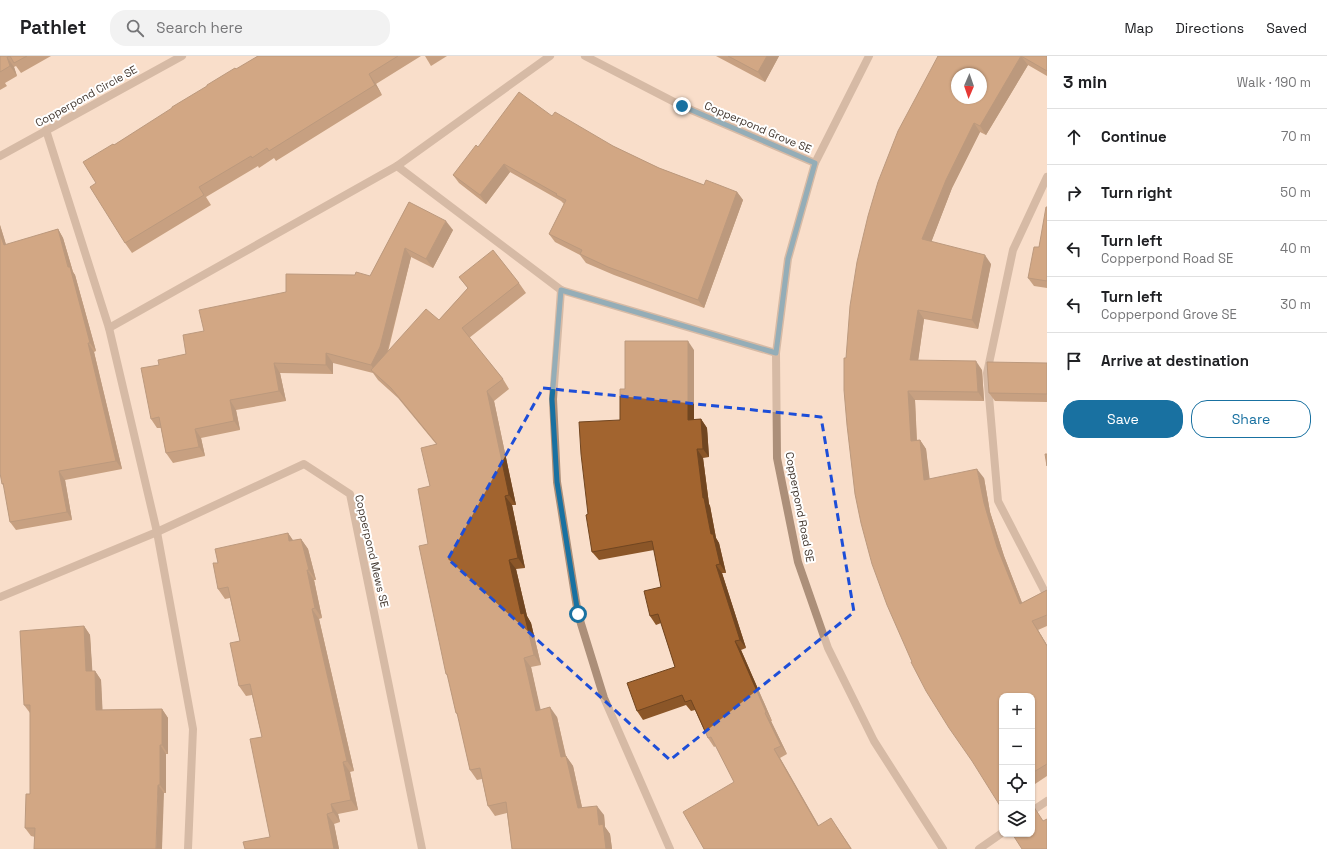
<!DOCTYPE html>
<html lang="en">
<head>
<meta charset="utf-8">
<style>
	:root { --surface:#fff; --page:#f2f2f2; --text:#202124; --muted:#757577; --line:#e0e0e0; --accent:#1971a1 }
	body { margin:0; font-family:"Space Grotesk",sans-serif; background:var(--page); color:var(--text) }
	.controls { position:absolute; right:12px; bottom:12px; display:grid; overflow:hidden; border-radius:8px; box-shadow:0 1px 3px #0004 }
	.controls button { width:36px; height:36px; display:grid; place-items:center; padding:0; border:0; border-bottom:1px solid var(--line); background:var(--surface); color:var(--text); font:20px sans-serif }
	.compass { position:absolute; left:951px; top:12px; width:36px; height:36px; border-radius:50%; background:var(--surface); box-shadow:0 1px 3px #0004; rotate:182deg }
	.stop { position:absolute; width:12px; height:12px; margin:-9px; border:3px solid #1971a1; border-radius:50%; background:#fff }
	.stop.end { background:#1971a1; border-color:#fff; box-shadow:0 1px 4px #0008 }
	.list { margin:0; padding:0; list-style:none }
	h2 { display:flex; justify-content:space-between; align-items:center; height:52px; margin:0; padding:0 16px; font-size:17px }
	h2 small { font-size:13px; font-weight:400; color:var(--muted) }
	.list li { display:grid; grid-template-columns:26px 1fr auto; gap:12px; align-items:center; box-sizing:border-box; height:56px; padding:0 16px; border-top:1px solid var(--line) }
	.list b { display:block; font-size:15px; white-space:nowrap }
	.list p { margin:0; font-size:13px; white-space:nowrap; color:var(--muted) }
	.list em { font-size:13px; font-style:normal; color:var(--muted) }
	.actions { display:flex; gap:8px; padding:12px 16px }
	.actions a { flex:1; padding:9px 0; border:1px solid var(--accent); border-radius:16px; text-align:center; font-size:14px; color:var(--accent) }
	.actions .main { background:var(--accent); color:#fff }
	.icon { flex:none; width:22px; height:22px; fill:none; stroke:currentColor; stroke-width:2; stroke-linecap:round; stroke-linejoin:round }
	.map { position:relative; flex:none; width:1047px; height:793px; overflow:hidden }
	header { display:flex; align-items:center; gap:24px; box-sizing:border-box; height:56px; padding:0 20px; background:var(--surface); border-bottom:1px solid var(--line) }
	header strong { font-size:19px }
	nav { display:flex; gap:22px; margin-inline-start:auto; font-size:14px }
	.search { width:280px; height:36px; background:var(--page); display:flex; align-items:center; gap:10px; box-sizing:border-box; padding:0 14px; border-radius:16px; color:var(--muted); font-size:15px }
	main { display:flex }
	aside { flex:1; background:var(--surface) }
	.map>svg:first-child { display:block }
</style>
</head>
<body>
<header>
<strong>Pathlet</strong>
<div class="search"><svg class="icon" aria-label="search" viewBox="0 0 24 24"><circle cx="10" cy="10" r="6"/><path d="M15 15l6 6"/></svg>Search here</div>
<nav><a>Map</a><a>Directions</a><a>Saved</a></nav>
</header>
<main>
<div class="map">
<svg width="1047" height="793" viewBox="0 0 1047 793">
	<rect width="100%" height="100%" fill="#f9deca"/>
	<g fill="none" stroke-linecap="round" stroke-linejoin="round">
		<g stroke="#ac8f79" stroke-width="8">
			<polyline points="46,74 109,272 157,476 193,673 188,793"/>
			<polyline points="397,110 561,234 776,297"/>
			<polyline points="1047,121 1013,194 987,317 998,445 1047,540"/>
			<polyline points="561,234 553,343 557,426 578,558 604,642 670,793"/>
			<polyline points="109,272 397,110 550,0"/>
			<polyline points="1032,755 1047,745"/>
			<polyline points="979,793 1002,777"/>
		</g>
		<g stroke="#ac8f79" stroke-width="8">
			<polyline points="585,0 682,50 815,107"/>
			<polyline points="869,0 815,107 788,203 776,297 777,402 798,506 828,592 874,685 943,793"/>
			<polyline points="0,100 182,0"/>
			<polyline points="0,541 157,476 304,408 350,438 422,793"/>
		</g>
	</g>
	<g fill="#8b5628">
		<polygon points="0,0 51,0 21,17 16,10 14,11 17,20 5,27 7,30 0,34"/>
		<polygon points="258,0 421,0 376,28 382,39 276,105 274,102 259,112 258,110 206,141 211,149 132,197 125,187 114,89"/>
		<polygon points="425,0 447,0 431,10"/>
		<polygon points="716,0 779,0 765,26"/>
		<polygon points="938,0 1047,0 1047,20 1028,9 986,79 980,76 952,132 931,186 991,208 978,273 924,263 918,304 982,314 984,345 915,344 917,384 920,384 926,393 929,423 984,422 990,456 1004,500 1022,547 1047,534 1047,570 1038,574 1047,589 1047,720 1032,730 1032,640 912,606 846,302"/>
		<polygon points="552,60 613,90 659,112 704,129 737,136 743,144 704,252 614,219 586,207 580,199 555,186 549,178 564,148 561,145 510,116 486,148 459,127 453,119 478,91"/>
		<polygon points="409,146 453,174 433,212 411,201 388,296 439,264 468,232 459,221 519,227 526,237 469,282 503,323 509,333 494,345 516,449 512,449 525,512 516,513 527,560 531,567 541,609 531,611 540,654 557,661 566,700 573,710 582,751 604,759 605,771 610,778 612,793 512,793 507,757 495,760 488,750 482,723 477,724 470,714 458,660 456,657 448,621 446,618 428,488 430,430 436,388 398,342 378,324 373,317 333,307 333,318 280,317 286,345 236,354 240,374 201,382 205,400 173,407 166,397 161,372 157,372 151,363 159,309 186,298 204,275 370,220"/>
		<polygon points="1047,151 1047,232 1034,230 1028,222 1039,191"/>
		<polygon points="0,169 6,189 58,173 63,182 73,216 75,219 96,295 94,296 122,413 65,424 72,464 16,474 10,466 4,430 2,428 0,393"/>
		<polygon points="694,294 694,364 701,363 707,372 709,401 703,402 709,448 710,450 716,482 719,487 726,517 722,517 746,592 741,594 772,665 771,665 787,698 780,702 819,770 837,771 852,793 734,726 716,690 714,691 708,682 695,654 691,655 686,649 643,664 637,655 675,611 661,567 656,569 650,560 661,531 654,494 599,504 592,496 588,458 620,364 625,333"/>
		<polygon points="1047,307 1047,346 995,345 989,337"/>
		<polygon points="288,477 293,485 301,483 308,493 316,524 314,524 322,562 319,563 354,715 350,716 358,754 338,758 340,766 334,768 339,793 245,793 270,781 262,681 252,639 246,640 239,630 240,585 230,542 225,543 218,533 218,507"/>
		<polygon points="84,570 90,579 92,615 95,615 101,624 102,654 162,653 168,662 168,698 166,698 166,737 164,737 35,781 31,780 25,772 30,738 30,657 24,649"/>
	</g>
	<g fill="#714621">
		<polygon points="767,0 779,0 765,26 758,16"/>
		<polygon points="1021,0 1028,9 986,79 980,70"/>
		<polygon points="7,1 14,11 17,20 10,10"/>
		<polygon points="369,18 376,28 382,39 375,29"/>
		<polygon points="974,67 980,76 952,132 929,192 922,183 946,124"/>
		<polygon points="504,108 510,116 486,148 480,139"/>
		<polygon points="737,136 743,144 704,252 698,244"/>
		<polygon points="446,165 453,174 433,212 426,203"/>
		<polygon points="0,169 9,198 4,189 0,178"/>
		<polygon points="58,173 63,182 73,216 75,219 96,295 90,287"/>
		<polygon points="405,192 411,201 386,300 377,318 371,309"/>
		<polygon points="985,199 991,208 978,273 972,264"/>
		<polygon points="918,254 924,263 917,313 910,304"/>
		<polygon points="688,285 694,294 694,373 688,364"/>
		<polygon points="88,287 94,296 122,413 116,405"/>
		<polygon points="326,297 333,307 333,318 326,309"/>
		<polygon points="976,305 982,314 984,345 978,336"/>
		<polygon points="274,307 280,317 286,345 279,335"/>
		<polygon points="487,335 494,345 516,449 509,439"/>
		<polygon points="908,335 915,344 917,394 911,385"/>
		<polygon points="230,344 236,354 240,374 234,365"/>
		<polygon points="701,363 707,372 709,401 703,393"/>
		<polygon points="195,373 201,382 205,400 199,391"/>
		<polygon points="920,384 926,393 931,433 924,424"/>
		<polygon points="697,393 703,402 709,448 710,450 716,482 719,487 726,517 720,508 711,478 703,442"/>
		<polygon points="977,413 984,422 990,456 1004,500 1026,557 1020,548 997,491 984,447"/>
		<polygon points="59,415 65,424 72,464 67,456"/>
		<polygon points="505,440 512,449 525,512 518,502"/>
		<polygon points="288,477 295,487 289,485"/>
		<polygon points="301,483 308,493 316,524 309,514"/>
		<polygon points="509,504 516,513 527,560 531,567 541,609 534,599 521,558"/>
		<polygon points="716,509 722,517 746,592 740,584"/>
		<polygon points="307,514 314,524 322,562 315,552"/>
		<polygon points="312,553 319,563 354,715 347,705"/>
		<polygon points="1032,565 1038,574 1047,589 1047,590"/>
		<polygon points="84,570 90,579 93,624 86,615"/>
		<polygon points="735,585 741,594 772,665 766,656"/>
		<polygon points="524,602 531,611 543,664 536,655"/>
		<polygon points="95,615 101,624 103,662 96,654"/>
		<polygon points="550,651 557,661 568,711 561,701"/>
		<polygon points="162,653 168,662 168,698 162,689"/>
		<polygon points="765,657 771,665 787,698 781,690"/>
		<polygon points="160,689 166,698 166,737 160,729"/>
		<polygon points="774,693 780,702 824,779 818,770"/>
		<polygon points="566,700 573,710 584,761 578,752"/>
		<polygon points="343,706 350,716 358,754 351,744"/>
		<polygon points="158,729 164,737 162,793 156,793"/>
		<polygon points="331,748 338,758 340,766 333,756"/>
		<polygon points="597,750 604,759 605,771 610,778 612,793 606,793 599,769"/>
		<polygon points="327,758 334,768 339,793 334,793"/>
	</g>
	<g fill="#a2642f" stroke="#714621" fill-rule="evenodd">
		<polygon points="0,0 10,0 7,1 10,10 0,16"/>
		<polygon points="10,0 27,0 14,7"/>
		<polygon points="258,0 398,0 369,18 375,29 269,95 267,92 252,102 251,100 199,131 204,139 125,187 90,131 96,127 83,106 113,88 114,89 172,52 172,51 207,30 207,29 235,12 236,13"/>
		<polygon points="728,0 767,0 758,16"/>
		<path d="M938,0H1047V15L1021,0L980,70L974,67L946,124L922,183L985,199L972,264L918,254L910,304L976,305L978,336L908,335L911,385L920,384L924,424L977,413L984,447L997,491L1020,548L1047,534V559L1032,565L1047,590V708L1032,717V640H1002V753L972,705L949,672L926,635L911,606H912L887,549L872,508L861,467L855,438L847,369L844,334V302H846L850,250L857,206L868,160L878,126L898,75ZM957,18H981V42H957Z"/>
		<polygon points="519,36 552,60 555,56 613,90 659,112 704,129 706,124 737,136 698,244 608,211 580,198 582,194 549,178 566,144 556,139 557,138 504,108 480,139 453,119 476,89 478,91"/>
		<polygon points="409,146 446,165 426,203 405,192 380,291 371,309 326,297 326,309 274,307 279,335 230,344 234,365 195,373 199,391 166,397 159,361 151,363 141,312 159,309 158,304 186,298 183,279 204,275 199,254 286,236 286,218 355,219 356,216 370,220"/>
		<polygon points="1046,151 1047,151 1047,225 1028,222 1034,191 1039,191"/>
		<polygon points="58,173 68,211 70,211 90,287 88,287 116,405 59,415 67,456 10,466 3,427 2,428 0,417 0,178 4,189"/>
		<polygon points="493,194 519,227 462,272 503,323 487,335 509,439 505,440 518,502 509,504 521,558 524,557 534,599 524,602 536,655 550,651 561,701 566,700 578,752 597,750 599,769 603,768 606,793 512,793 506,746 488,750 480,712 470,714 457,657 456,657 447,618 446,618 419,490 428,488 418,433 430,430 421,392 437,388 391,332 371,314 426,253 439,264 468,232 459,221"/>
		<polygon points="625,285 688,285 688,364 701,363 703,393 697,393 703,442 704,442 711,478 713,478 720,508 716,509 740,584 735,585 766,656 765,657 781,690 774,693 818,770 831,762 851,793 704,793 683,756 734,726 711,681 708,682 691,644 685,646 682,639 637,655 627,627 675,611 658,558 650,560 644,535 661,531 652,485 592,496 586,459 588,458 581,398 579,366 620,364 620,333 625,333"/>
		<polygon points="987,306 1047,307 1047,338 989,337"/>
		<polygon points="1045,398 1047,398 1047,410"/>
		<polygon points="288,477 289,485 301,483 309,514 307,514 315,552 312,553 347,705 343,706 351,744 331,748 333,756 327,758 334,793 245,793 243,786 270,781 250,683 262,681 250,628 239,630 230,587 240,585 228,531 218,533 213,507 218,507 215,493"/>
		<polygon points="84,570 86,615 95,615 96,654 162,653 162,689 160,689 160,729 158,729 156,793 34,793 35,772 25,772 26,738 30,738 30,649 24,649 20,575"/>
		<polygon points="1032,748 1043,765 1047,763 1047,793 1022,793 1013,779 1015,778 1032,778"/>
	</g>
	<g fill="none" stroke-linecap="round" stroke-linejoin="round">
		<polyline stroke="#1971a1" stroke-width="5" points="578,558 557,426 552,343 561,234 776,297 788,203 815,107 682,50"/>
	</g>
	<path d="M0 0H1047V793H0ZM543,332L821,361L854,556L670,704L448,503Z" fill="#f9deca" fill-opacity=".55" fill-rule="evenodd"/>
	<path fill="none" stroke="#1d4ed8" stroke-width="3" stroke-dasharray="8 5" stroke-linejoin="round" d="M543,332L821,361L854,556L670,704L448,503Z"/>
	<g text-anchor="middle" dominant-baseline="central" stroke-width="4" stroke-linejoin="round" paint-order="stroke">
		<g font-size="11" fill="#40352d" stroke="#fff">
			<text transform="translate(86 40) rotate(-29)">Copperpond Circle SE</text>
			<text transform="translate(758 71) rotate(23)">Copperpond Grove SE</text>
			<text transform="translate(800 451) rotate(79)">Copperpond Road SE</text>
			<text transform="translate(372 495) rotate(77)">Copperpond Mews SE</text>
		</g>
	</g>
</svg>
<div class="controls">
<button>+</button>
<button>−</button>
<button><svg class="icon" aria-label="locate" viewBox="0 0 24 24"><circle cx="12" cy="12" r="6"/><path d="M12 2v4M12 18v4M2 12h4M18 12h4"/></svg></button>
<button><svg class="icon" aria-label="layers" viewBox="0 0 24 24"><path d="M12 4l9 5-9 5-9-5zM3 14l9 5 9-5"/></svg></button>
</div>
<svg class="compass" viewBox="-18 -18 36 36"><path d="M0-13l5 13h-10z" fill="#e53935"/><path d="M0 13l5-13h-10z" fill="#757577"/></svg>
<div class="stop" style="left:578px;top:558px"></div>
<div class="stop end" style="left:682px;top:50px"></div>
</div>
<aside>
<h2>3 min<small>Walk · 190 m</small></h2>
<ul class="list">
<li><svg class="icon" aria-label="ahead" viewBox="0 0 24 24"><path d="M12 20V5M6 11l6-6 6 6"/></svg><div><b>Continue</b></div><em>70 m</em></li>
<li><svg class="icon" aria-label="right" viewBox="0 0 24 24"><path d="M7 20v-9h11M14 6l5 5-5 5"/></svg><div><b>Turn right</b></div><em>50 m</em></li>
<li><svg class="icon" aria-label="left" viewBox="0 0 24 24"><path d="M17 20v-9H6M10 6l-5 5 5 5"/></svg><div><b>Turn left</b><p>Copperpond Road SE</p></div><em>40 m</em></li>
<li><svg class="icon" aria-label="left" viewBox="0 0 24 24"><path d="M17 20v-9H6M10 6l-5 5 5 5"/></svg><div><b>Turn left</b><p>Copperpond Grove SE</p></div><em>30 m</em></li>
<li><svg class="icon" aria-label="arrive" viewBox="0 0 24 24"><path d="M6 21V4h12l-3 4 3 4H6"/></svg><div><b>Arrive at destination</b></div></li>
</ul>
<div class="actions"><a class="main">Save</a><a>Share</a></div>
</aside>
</main>
</body>
</html>
